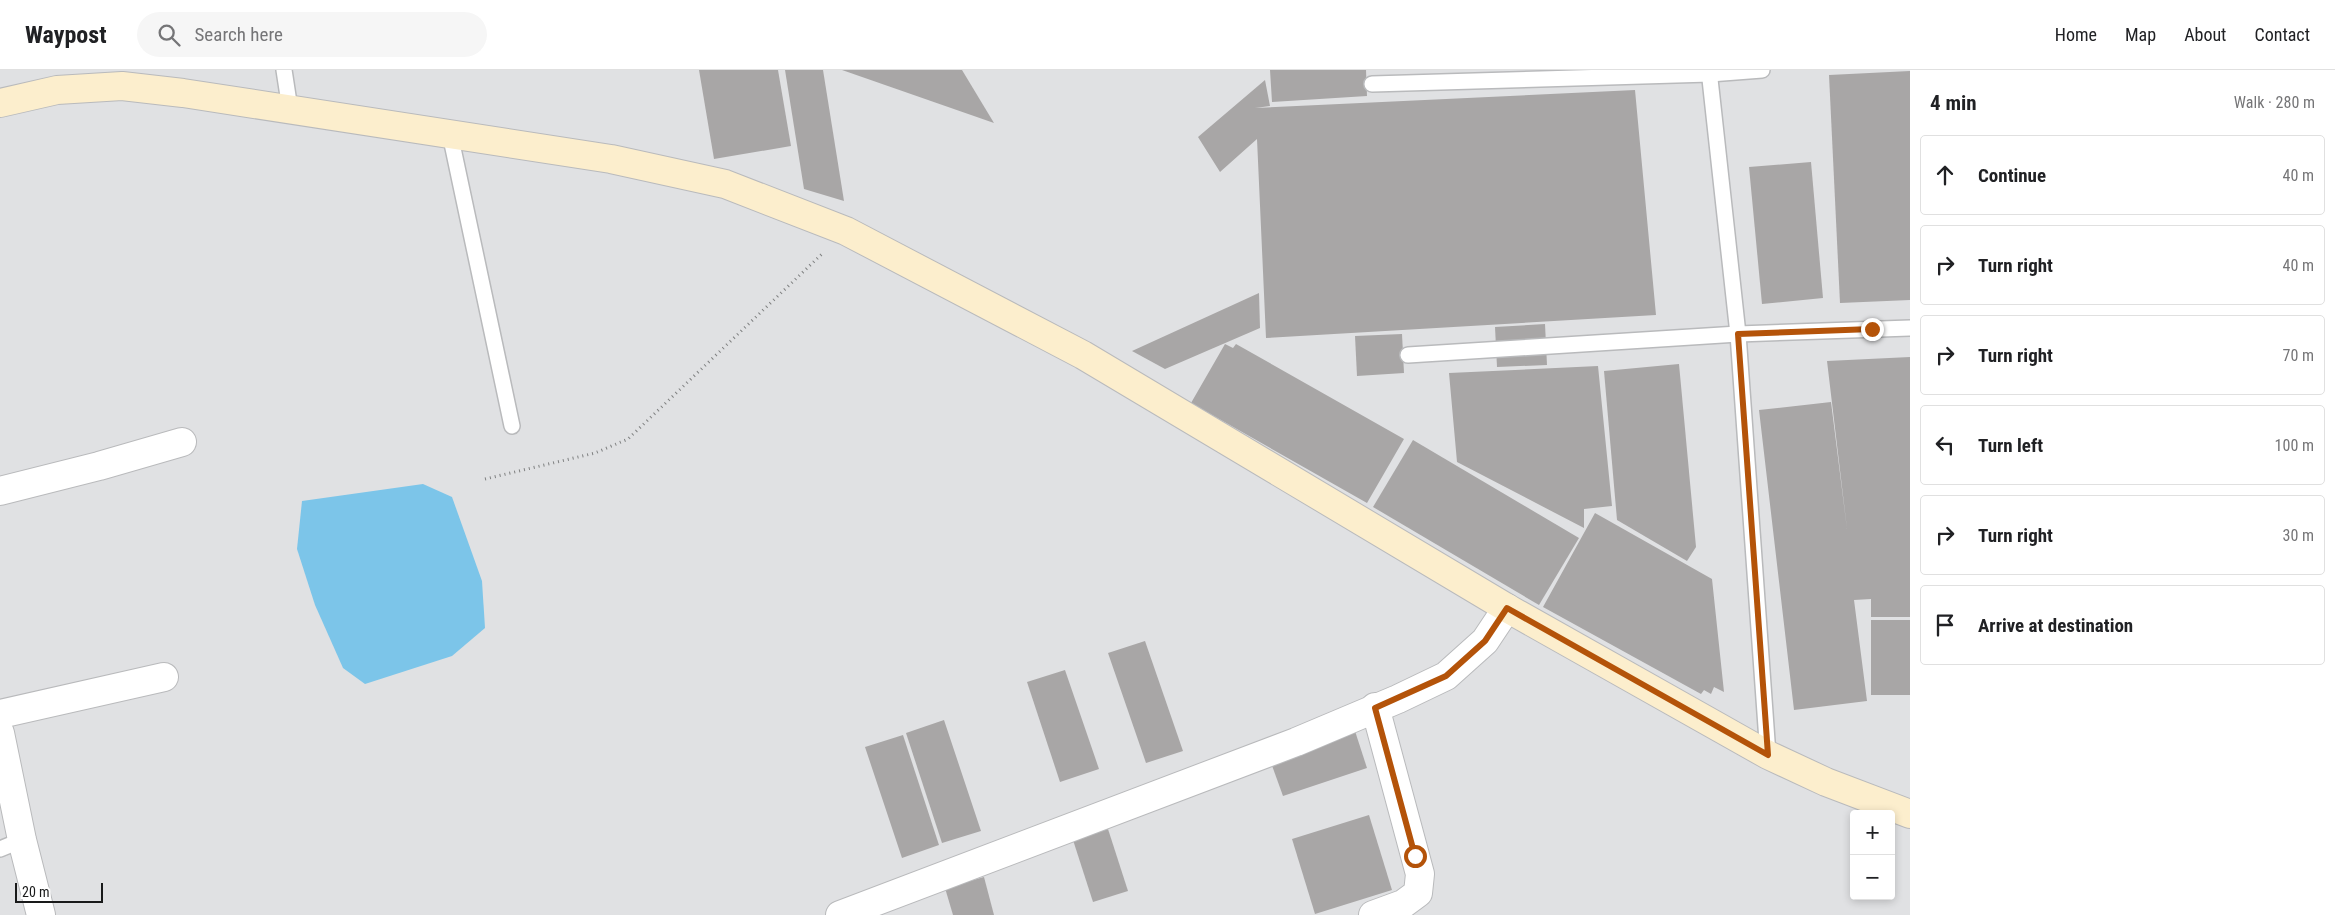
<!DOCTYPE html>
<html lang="en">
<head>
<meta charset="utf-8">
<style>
	:root { --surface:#fff; --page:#f6f6f6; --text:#202124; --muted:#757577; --line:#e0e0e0 }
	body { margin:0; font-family:"Roboto Condensed",sans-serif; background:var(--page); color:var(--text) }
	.controls { position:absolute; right:15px; bottom:15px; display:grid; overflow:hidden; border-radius:5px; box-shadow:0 2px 8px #0003 }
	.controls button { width:45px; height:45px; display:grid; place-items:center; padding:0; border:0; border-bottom:1px solid var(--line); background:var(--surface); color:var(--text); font:25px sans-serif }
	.scale { position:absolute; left:15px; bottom:12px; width:88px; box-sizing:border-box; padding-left:5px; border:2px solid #191a1a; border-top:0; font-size:14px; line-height:18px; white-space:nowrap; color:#191a1a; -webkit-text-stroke:4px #fff; paint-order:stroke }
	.stop { position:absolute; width:15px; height:15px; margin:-11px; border:4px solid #b45309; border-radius:50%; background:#fff }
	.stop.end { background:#b45309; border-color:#fff; box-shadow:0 1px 5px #0008 }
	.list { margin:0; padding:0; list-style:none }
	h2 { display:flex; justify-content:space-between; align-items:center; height:65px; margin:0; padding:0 20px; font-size:21px }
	h2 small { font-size:16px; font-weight:400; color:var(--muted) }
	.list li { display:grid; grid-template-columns:32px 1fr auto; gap:15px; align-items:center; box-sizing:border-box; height:80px; margin:0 10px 10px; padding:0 10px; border:1px solid var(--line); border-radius:5px }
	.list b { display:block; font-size:19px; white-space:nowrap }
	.list em { font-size:16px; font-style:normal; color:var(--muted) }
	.icon { flex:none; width:28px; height:28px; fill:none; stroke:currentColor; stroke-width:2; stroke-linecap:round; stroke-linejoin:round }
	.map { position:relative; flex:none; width:1910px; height:845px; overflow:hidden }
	header { display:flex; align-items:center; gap:30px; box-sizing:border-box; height:70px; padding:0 25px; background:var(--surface); border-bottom:1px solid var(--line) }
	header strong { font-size:24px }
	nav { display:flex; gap:28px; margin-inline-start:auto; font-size:18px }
	.search { width:350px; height:45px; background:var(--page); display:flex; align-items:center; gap:12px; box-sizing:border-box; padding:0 18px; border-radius:28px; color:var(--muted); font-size:19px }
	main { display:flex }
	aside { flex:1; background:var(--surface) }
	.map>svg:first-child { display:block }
</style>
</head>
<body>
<header>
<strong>Waypost</strong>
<div class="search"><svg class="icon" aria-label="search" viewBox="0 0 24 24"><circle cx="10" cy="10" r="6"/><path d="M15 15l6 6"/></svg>Search here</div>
<nav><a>Home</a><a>Map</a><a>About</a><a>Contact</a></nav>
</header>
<main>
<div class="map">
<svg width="1910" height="845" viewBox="0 0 1910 845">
	<rect width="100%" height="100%" fill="#e0e1e3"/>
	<polygon fill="#7cc5e9" points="423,414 452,427 482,511 485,558 452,586 365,614 343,598 315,535 297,479 302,431"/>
	<g fill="#a8a6a6">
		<polygon points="699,0 778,0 791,76 714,89"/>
		<polygon points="785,0 823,0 844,131 804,119"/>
		<polygon points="842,0 962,0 994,53"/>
		<polygon points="1270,0 1366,0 1367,26 1272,32"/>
		<polygon points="1910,1 1910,230 1840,233 1829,5"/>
		<polygon points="1265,10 1270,36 1255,38 1635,20 1656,245 1266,268 1257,69 1220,102 1198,67"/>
		<polygon points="1811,92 1823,228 1762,234 1749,97"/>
		<polygon points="1259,223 1260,258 1165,299 1132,281"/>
		<polygon points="1545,254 1547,295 1497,297 1495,257"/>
		<polygon points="1402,264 1404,303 1357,306 1355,266"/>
		<polygon points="1225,274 1233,278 1236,274 1404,369 1367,433 1191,333"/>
		<polygon points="1910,287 1910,547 1871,547 1871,529 1854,530 1867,631 1794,640 1759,340 1831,332 1847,459 1827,291"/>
		<polygon points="1679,294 1696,477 1687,491 1617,450 1604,301"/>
		<polygon points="1598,296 1612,436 1584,439 1584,458 1457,392 1449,303"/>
		<polygon points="1413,370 1579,468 1539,535 1373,437"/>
		<polygon points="1595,443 1712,509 1724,622 1714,617 1711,624 1704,620 1701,624 1543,537"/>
		<rect x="1871" y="550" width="39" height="75"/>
		<polygon points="1145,571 1183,681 1146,693 1108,583"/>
		<polygon points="1065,600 1099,699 1060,712 1027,612"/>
		<polygon points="944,650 981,761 942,773 906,663"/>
		<polygon points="1355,661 1367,698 1283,726 1270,690"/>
		<polygon points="903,665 939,775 902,788 865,677"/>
		<polygon points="1369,745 1392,820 1315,844 1292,769"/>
		<polygon points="1108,759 1128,821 1093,832 1073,770"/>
		<polygon points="984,807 994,845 953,845 945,818"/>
	</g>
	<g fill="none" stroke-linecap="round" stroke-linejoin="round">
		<defs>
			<g id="lane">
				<polyline points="284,0 290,39"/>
				<polyline points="1709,0 1738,264 1768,685"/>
				<polyline points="1372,14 1710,4 1762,0"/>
				<polyline points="450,64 512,356"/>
				<polyline points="1408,285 1738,264 1910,258"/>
				<polyline points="0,779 22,770"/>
			</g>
			<g id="street">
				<polyline points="0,421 99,396 182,372"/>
				<polyline points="0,644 164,607"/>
				<polyline points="0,663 22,770 41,845"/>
				<polyline points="840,845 1296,672 1398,629 1446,606 1485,571 1507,538"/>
				<polyline points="1373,845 1403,834 1418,823 1420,804 1375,637"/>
			</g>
			<polyline id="secondary" points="0,33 57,20 122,16 183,23 611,89 725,114 846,161 1083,285 1507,538 1768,685 1826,712 1910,744"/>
		</defs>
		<use href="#lane" stroke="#b9babc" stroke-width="18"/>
		<use href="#street" stroke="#b9babc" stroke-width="30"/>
		<use href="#secondary" stroke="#b9babc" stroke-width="30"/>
		<polyline stroke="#7f8081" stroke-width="3" stroke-dasharray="1 4" stroke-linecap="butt" points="485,409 595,383 628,369 824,182"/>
		<use href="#lane" stroke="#fff" stroke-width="15"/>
		<use href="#street" stroke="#fff" stroke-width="28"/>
		<use href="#secondary" stroke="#fceecd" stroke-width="28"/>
	</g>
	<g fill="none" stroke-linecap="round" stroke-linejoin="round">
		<polyline stroke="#b45309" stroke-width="6" points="1415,786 1375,638 1446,606 1485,571 1507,538 1768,685 1738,264 1872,259"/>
	</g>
</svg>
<div class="controls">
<button>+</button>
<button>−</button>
</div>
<div class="scale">20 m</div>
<div class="stop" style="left:1415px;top:786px"></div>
<div class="stop end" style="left:1872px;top:259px"></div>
</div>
<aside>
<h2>4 min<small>Walk · 280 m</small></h2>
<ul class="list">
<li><svg class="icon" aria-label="ahead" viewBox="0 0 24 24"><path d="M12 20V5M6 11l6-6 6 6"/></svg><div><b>Continue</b></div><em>40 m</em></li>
<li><svg class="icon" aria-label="right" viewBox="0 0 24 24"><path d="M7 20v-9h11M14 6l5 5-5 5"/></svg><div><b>Turn right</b></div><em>40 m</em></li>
<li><svg class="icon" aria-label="right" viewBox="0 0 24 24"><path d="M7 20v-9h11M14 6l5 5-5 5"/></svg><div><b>Turn right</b></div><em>70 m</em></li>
<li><svg class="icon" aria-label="left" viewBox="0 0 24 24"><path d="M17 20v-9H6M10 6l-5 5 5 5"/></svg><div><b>Turn left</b></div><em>100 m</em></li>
<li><svg class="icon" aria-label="right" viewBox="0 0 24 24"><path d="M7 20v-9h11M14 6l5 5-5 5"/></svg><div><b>Turn right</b></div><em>30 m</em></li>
<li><svg class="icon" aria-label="arrive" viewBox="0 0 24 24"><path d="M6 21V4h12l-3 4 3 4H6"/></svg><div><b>Arrive at destination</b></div></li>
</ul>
</aside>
</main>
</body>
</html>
